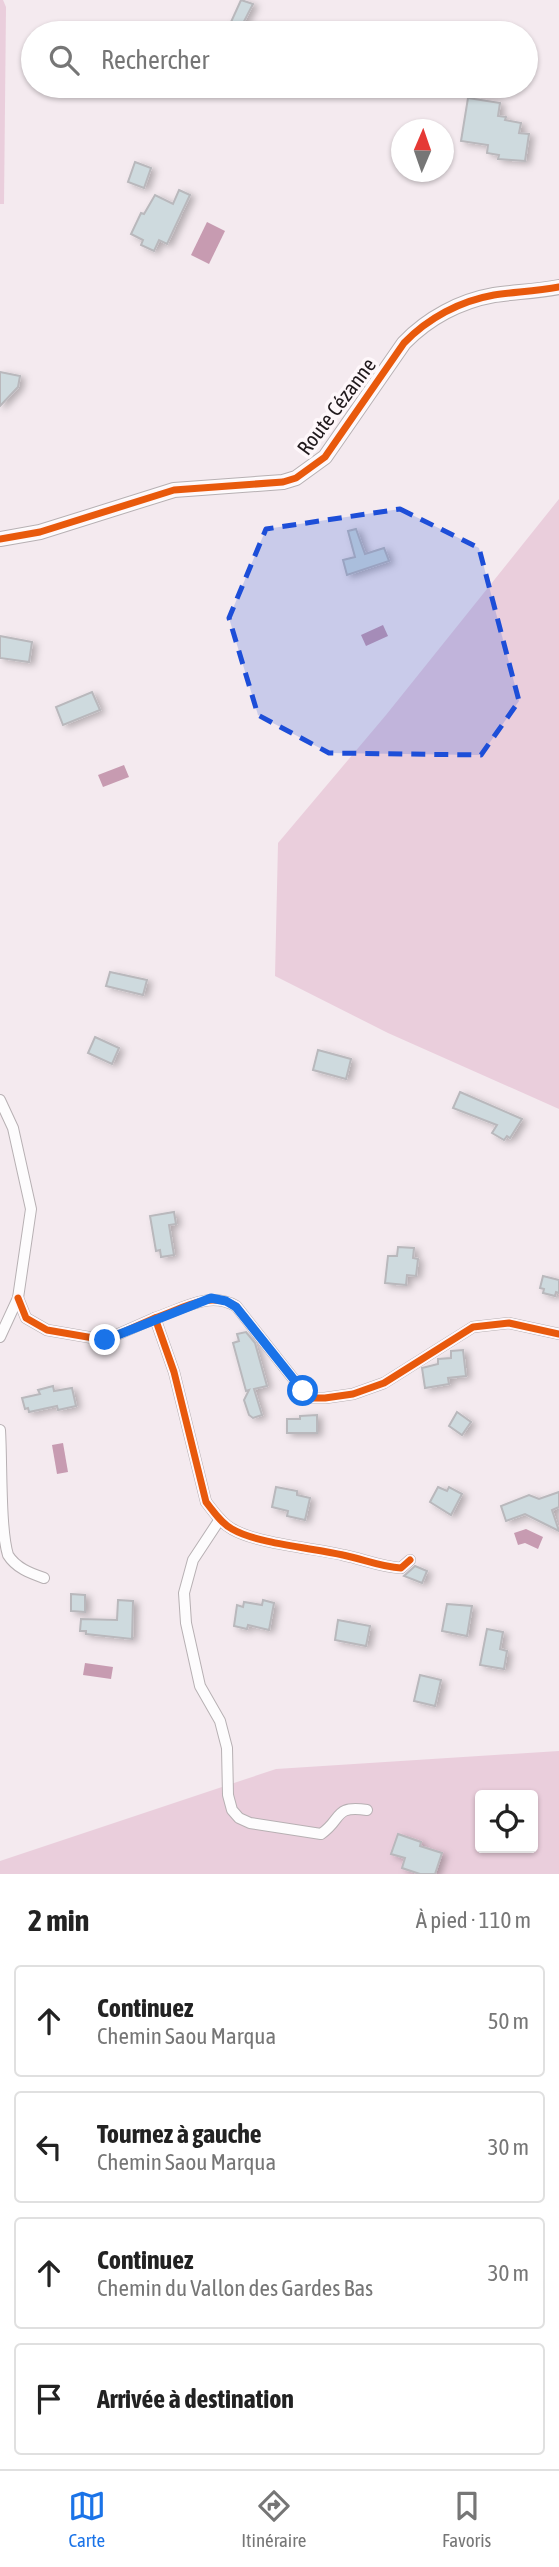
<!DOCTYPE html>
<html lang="fr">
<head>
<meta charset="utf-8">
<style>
	:root { --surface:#fff; --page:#f2f2f2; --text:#222; --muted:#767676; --line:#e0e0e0; --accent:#1a73e8 }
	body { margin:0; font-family:"Asap Condensed",sans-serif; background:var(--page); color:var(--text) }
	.controls { position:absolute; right:21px; bottom:21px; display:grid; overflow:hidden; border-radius:7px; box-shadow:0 2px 5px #0004 }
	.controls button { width:63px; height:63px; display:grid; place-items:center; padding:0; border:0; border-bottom:2px solid var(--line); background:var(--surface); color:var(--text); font:35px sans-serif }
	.compass { position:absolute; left:391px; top:119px; width:63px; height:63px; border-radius:50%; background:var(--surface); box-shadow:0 2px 5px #0004; rotate:2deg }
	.stop { position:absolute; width:21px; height:21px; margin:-16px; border:5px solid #1a73e8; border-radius:50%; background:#fff }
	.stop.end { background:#1a73e8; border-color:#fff; box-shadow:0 2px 7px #0008 }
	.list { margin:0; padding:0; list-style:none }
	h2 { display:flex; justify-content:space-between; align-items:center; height:91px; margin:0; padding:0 28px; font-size:30px }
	h2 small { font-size:23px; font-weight:400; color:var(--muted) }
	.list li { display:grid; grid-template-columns:46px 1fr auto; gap:21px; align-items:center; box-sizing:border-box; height:112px; margin:0 14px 14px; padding:0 14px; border:2px solid var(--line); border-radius:7px }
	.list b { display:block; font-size:26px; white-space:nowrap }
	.list p { margin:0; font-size:23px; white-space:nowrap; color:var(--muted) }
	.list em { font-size:23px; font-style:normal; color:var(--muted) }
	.icon { flex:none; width:38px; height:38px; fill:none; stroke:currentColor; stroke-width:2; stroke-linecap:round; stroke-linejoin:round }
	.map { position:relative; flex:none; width:559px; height:1874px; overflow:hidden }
	.search { position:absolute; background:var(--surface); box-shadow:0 2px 5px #0004; left:21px; right:21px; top:21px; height:77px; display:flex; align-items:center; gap:18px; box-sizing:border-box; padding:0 24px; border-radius:38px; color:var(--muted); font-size:26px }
	.sheet { height:595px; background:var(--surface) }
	nav { display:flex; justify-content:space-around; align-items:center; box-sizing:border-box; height:98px; border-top:2px solid var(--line); background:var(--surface); font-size:19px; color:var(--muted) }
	nav a { display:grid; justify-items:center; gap:4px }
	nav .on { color:var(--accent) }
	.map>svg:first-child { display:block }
</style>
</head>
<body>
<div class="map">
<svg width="559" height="1874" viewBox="0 0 559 1874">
	<defs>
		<filter id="shadow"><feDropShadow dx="4.5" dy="2.5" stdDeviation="3.5" flood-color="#0004"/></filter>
	</defs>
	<rect width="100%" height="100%" fill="#f4eaef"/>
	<g fill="#eacedc" fill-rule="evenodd">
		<polygon points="0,0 3,0 6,7 4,204 0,204"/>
		<polygon points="559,499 559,1109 388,1033 275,976 278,843 386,715"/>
		<path d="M559,1751V1874H0V1861L276,1769ZM480,1795H533V1848H480Z"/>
	</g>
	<g fill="#c79bb1">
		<polygon points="207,222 225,231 209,264 191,255"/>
		<polygon points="383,625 388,636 366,646 361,635"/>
		<polygon points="124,765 129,777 103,787 98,775"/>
		<polygon points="63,1443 68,1472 57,1474 52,1445"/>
		<polygon points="526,1529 543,1537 538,1549 525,1543 518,1545 514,1533"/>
		<polygon points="85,1663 113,1667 111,1679 83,1675"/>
	</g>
	<g fill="#cedade" stroke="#b9b8bc" stroke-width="2" filter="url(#shadow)">
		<polygon points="241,0 253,4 238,33 226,33"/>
		<polygon points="468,98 500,103 498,116 506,117 505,120 521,123 519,133 529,134 525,161 498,159 499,155 487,153 488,145 461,141"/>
		<polygon points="135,162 151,168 144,188 128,182"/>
		<polygon points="179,190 190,195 167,244 159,240 154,251 141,245 143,240 131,234 141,213 144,214 155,195 173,204"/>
		<polygon points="0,372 20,376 18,387 0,406"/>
		<polygon points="356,529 365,554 384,548 389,561 347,575 343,560 355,557 348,531"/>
		<polygon points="0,636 32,642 29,662 0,658"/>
		<polygon points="92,692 100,710 63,725 56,707"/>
		<polygon points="110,972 147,980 143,995 106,986"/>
		<polygon points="95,1037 119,1048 112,1064 88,1053"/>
		<polygon points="318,1050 351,1059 346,1079 313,1070"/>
		<polygon points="460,1092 522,1119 510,1138 507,1136 504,1140 492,1133 497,1125 453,1108"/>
		<polygon points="174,1212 176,1224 169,1225 174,1255 161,1257 160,1250 156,1251 150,1216"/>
		<polygon points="398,1247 414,1248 413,1258 418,1259 416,1276 407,1275 406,1285 385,1283 388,1256 397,1256"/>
		<polygon points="543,1276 559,1280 559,1293 556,1292 555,1296 543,1293 544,1289 540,1288"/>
		<polygon points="246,1332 255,1343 267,1386 254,1389 262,1415 253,1418 249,1415 244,1400 249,1390 246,1391 233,1343 239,1341 237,1334"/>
		<polygon points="463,1350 466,1376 448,1378 449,1384 425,1388 422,1368 438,1364 438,1359 451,1358 451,1351"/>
		<polygon points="53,1386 54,1391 72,1388 76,1406 58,1410 57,1406 29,1412 28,1408 25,1409 22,1398 40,1394 38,1390"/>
		<polygon points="457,1412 471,1422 462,1435 449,1426"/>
		<polygon points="317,1415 317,1433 287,1433 287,1419 300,1419 300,1416"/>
		<polygon points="276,1487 297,1491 297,1495 310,1498 305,1520 287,1516 288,1511 272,1507"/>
		<polygon points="438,1487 447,1491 449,1487 462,1494 451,1515 430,1502"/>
		<polygon points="559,1492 559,1507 552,1510 559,1531 525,1514 506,1521 501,1506 529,1495 539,1499"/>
		<polygon points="415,1566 427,1571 422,1583 404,1576"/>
		<polygon points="71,1594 85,1595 85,1612 71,1611"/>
		<polygon points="118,1600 133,1601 132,1639 86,1634 86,1631 80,1631 81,1619 117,1620"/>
		<polygon points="263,1600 274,1603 269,1630 248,1625 247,1629 234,1626 237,1605 243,1607 244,1602 262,1605"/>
		<polygon points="447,1604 472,1606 467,1636 442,1631"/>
		<polygon points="338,1620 370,1626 366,1646 335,1640"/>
		<polygon points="487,1629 503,1632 500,1649 507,1651 504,1669 480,1665"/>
		<polygon points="420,1675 441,1680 435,1706 414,1701"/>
		<polygon points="398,1834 421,1842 420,1846 442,1853 435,1874 420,1874 402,1868 405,1858 391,1854"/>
	</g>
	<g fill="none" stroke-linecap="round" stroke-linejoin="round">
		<defs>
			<g id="minor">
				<polyline points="0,1100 13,1128 31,1209 18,1298 0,1337"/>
				<path d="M18,1298L26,1318L47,1330L105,1340L155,1318L174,1372L206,1502C214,1512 221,1523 232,1529C258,1544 313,1548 343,1555C363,1559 381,1567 401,1568L410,1560"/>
				<path d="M155,1318C184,1308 209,1291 236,1306L303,1391L314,1398H325L353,1394L384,1383L473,1327L509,1323L559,1334"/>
				<path d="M0,1430C2,1462 0,1529 8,1555C16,1568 30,1573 44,1578"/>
				<path d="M220,1519L193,1560L184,1593L186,1623L200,1686L220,1721L227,1748L228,1795L232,1810L239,1818L250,1823L321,1834C343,1819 333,1805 367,1810"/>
			</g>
			<path id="tertiary" d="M0,539L40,532L174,490L283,482L296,478L325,457L404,343C428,318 460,301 494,295C516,292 537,291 559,287"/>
		</defs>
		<use href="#minor" stroke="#b7b0b3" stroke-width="12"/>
		<use href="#tertiary" stroke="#b7b0b3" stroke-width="16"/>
		<use href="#minor" stroke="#fdfcfd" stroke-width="10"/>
		<use href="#tertiary" stroke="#fdfcfd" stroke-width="14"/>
		<defs>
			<g id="cycleway">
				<path d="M0,539L40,532L174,490L283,482L296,478L325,457L404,343C428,318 460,301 494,295C516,292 537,291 559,287"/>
				<path d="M18,1298L26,1318L47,1330L105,1340L155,1318L174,1372L206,1502C214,1512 221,1523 232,1529C258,1544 313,1548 343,1555C363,1559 381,1567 401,1568L410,1560"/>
				<path d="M155,1318C184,1308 209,1291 236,1306L303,1391L314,1398H325L353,1394L384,1383L473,1327L509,1323L559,1334"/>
			</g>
		</defs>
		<use href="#cycleway" stroke="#fef7fa" stroke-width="11"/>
		<use href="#cycleway" stroke="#e8590c" stroke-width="7"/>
	</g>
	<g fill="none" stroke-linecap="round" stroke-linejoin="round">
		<polyline stroke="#1a73e8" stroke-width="9" points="105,1340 211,1298 226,1301 236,1307 303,1391"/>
	</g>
	<path fill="#1d4ed8" fill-opacity="0.2" stroke="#1d4ed8" stroke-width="5" stroke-dasharray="14 9" stroke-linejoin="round" d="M400,509L479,548L519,701L481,755L329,753L258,715L229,618L266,529Z"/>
	<g text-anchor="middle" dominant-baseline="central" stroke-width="7" stroke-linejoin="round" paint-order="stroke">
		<g font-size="21" fill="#20191c" stroke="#fef7fa">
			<text transform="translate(336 406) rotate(-53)">Route Cézanne</text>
		</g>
	</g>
</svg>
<div class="controls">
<button><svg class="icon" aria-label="locate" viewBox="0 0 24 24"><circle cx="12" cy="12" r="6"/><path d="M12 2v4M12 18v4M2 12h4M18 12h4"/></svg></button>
</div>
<svg class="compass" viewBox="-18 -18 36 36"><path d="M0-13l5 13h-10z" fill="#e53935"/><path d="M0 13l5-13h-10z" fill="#767676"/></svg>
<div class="stop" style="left:303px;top:1391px"></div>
<div class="stop end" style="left:105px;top:1340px"></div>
<div class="search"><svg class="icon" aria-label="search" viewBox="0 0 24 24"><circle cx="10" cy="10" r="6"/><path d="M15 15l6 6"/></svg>Rechercher</div>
</div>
<section class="sheet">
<h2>2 min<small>À pied · 110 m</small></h2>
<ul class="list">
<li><svg class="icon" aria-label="ahead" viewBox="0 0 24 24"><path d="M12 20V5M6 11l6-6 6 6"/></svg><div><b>Continuez</b><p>Chemin Saou Marqua</p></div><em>50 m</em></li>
<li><svg class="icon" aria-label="left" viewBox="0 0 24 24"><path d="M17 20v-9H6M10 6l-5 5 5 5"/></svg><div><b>Tournez à gauche</b><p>Chemin Saou Marqua</p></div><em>30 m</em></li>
<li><svg class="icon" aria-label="ahead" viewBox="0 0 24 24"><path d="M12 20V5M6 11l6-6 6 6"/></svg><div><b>Continuez</b><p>Chemin du Vallon des Gardes Bas</p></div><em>30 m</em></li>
<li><svg class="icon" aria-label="arrive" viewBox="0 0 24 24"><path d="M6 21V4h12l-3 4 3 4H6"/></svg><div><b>Arrivée à destination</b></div></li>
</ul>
</section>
<nav>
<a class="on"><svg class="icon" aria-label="map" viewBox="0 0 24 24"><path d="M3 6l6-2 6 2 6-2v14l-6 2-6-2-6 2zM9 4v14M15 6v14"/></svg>Carte</a>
<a><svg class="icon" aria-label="directions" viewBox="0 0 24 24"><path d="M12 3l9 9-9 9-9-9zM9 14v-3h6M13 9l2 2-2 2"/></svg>Itinéraire</a>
<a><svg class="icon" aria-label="saved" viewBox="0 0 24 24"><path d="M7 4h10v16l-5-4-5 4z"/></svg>Favoris</a>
</nav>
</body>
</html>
